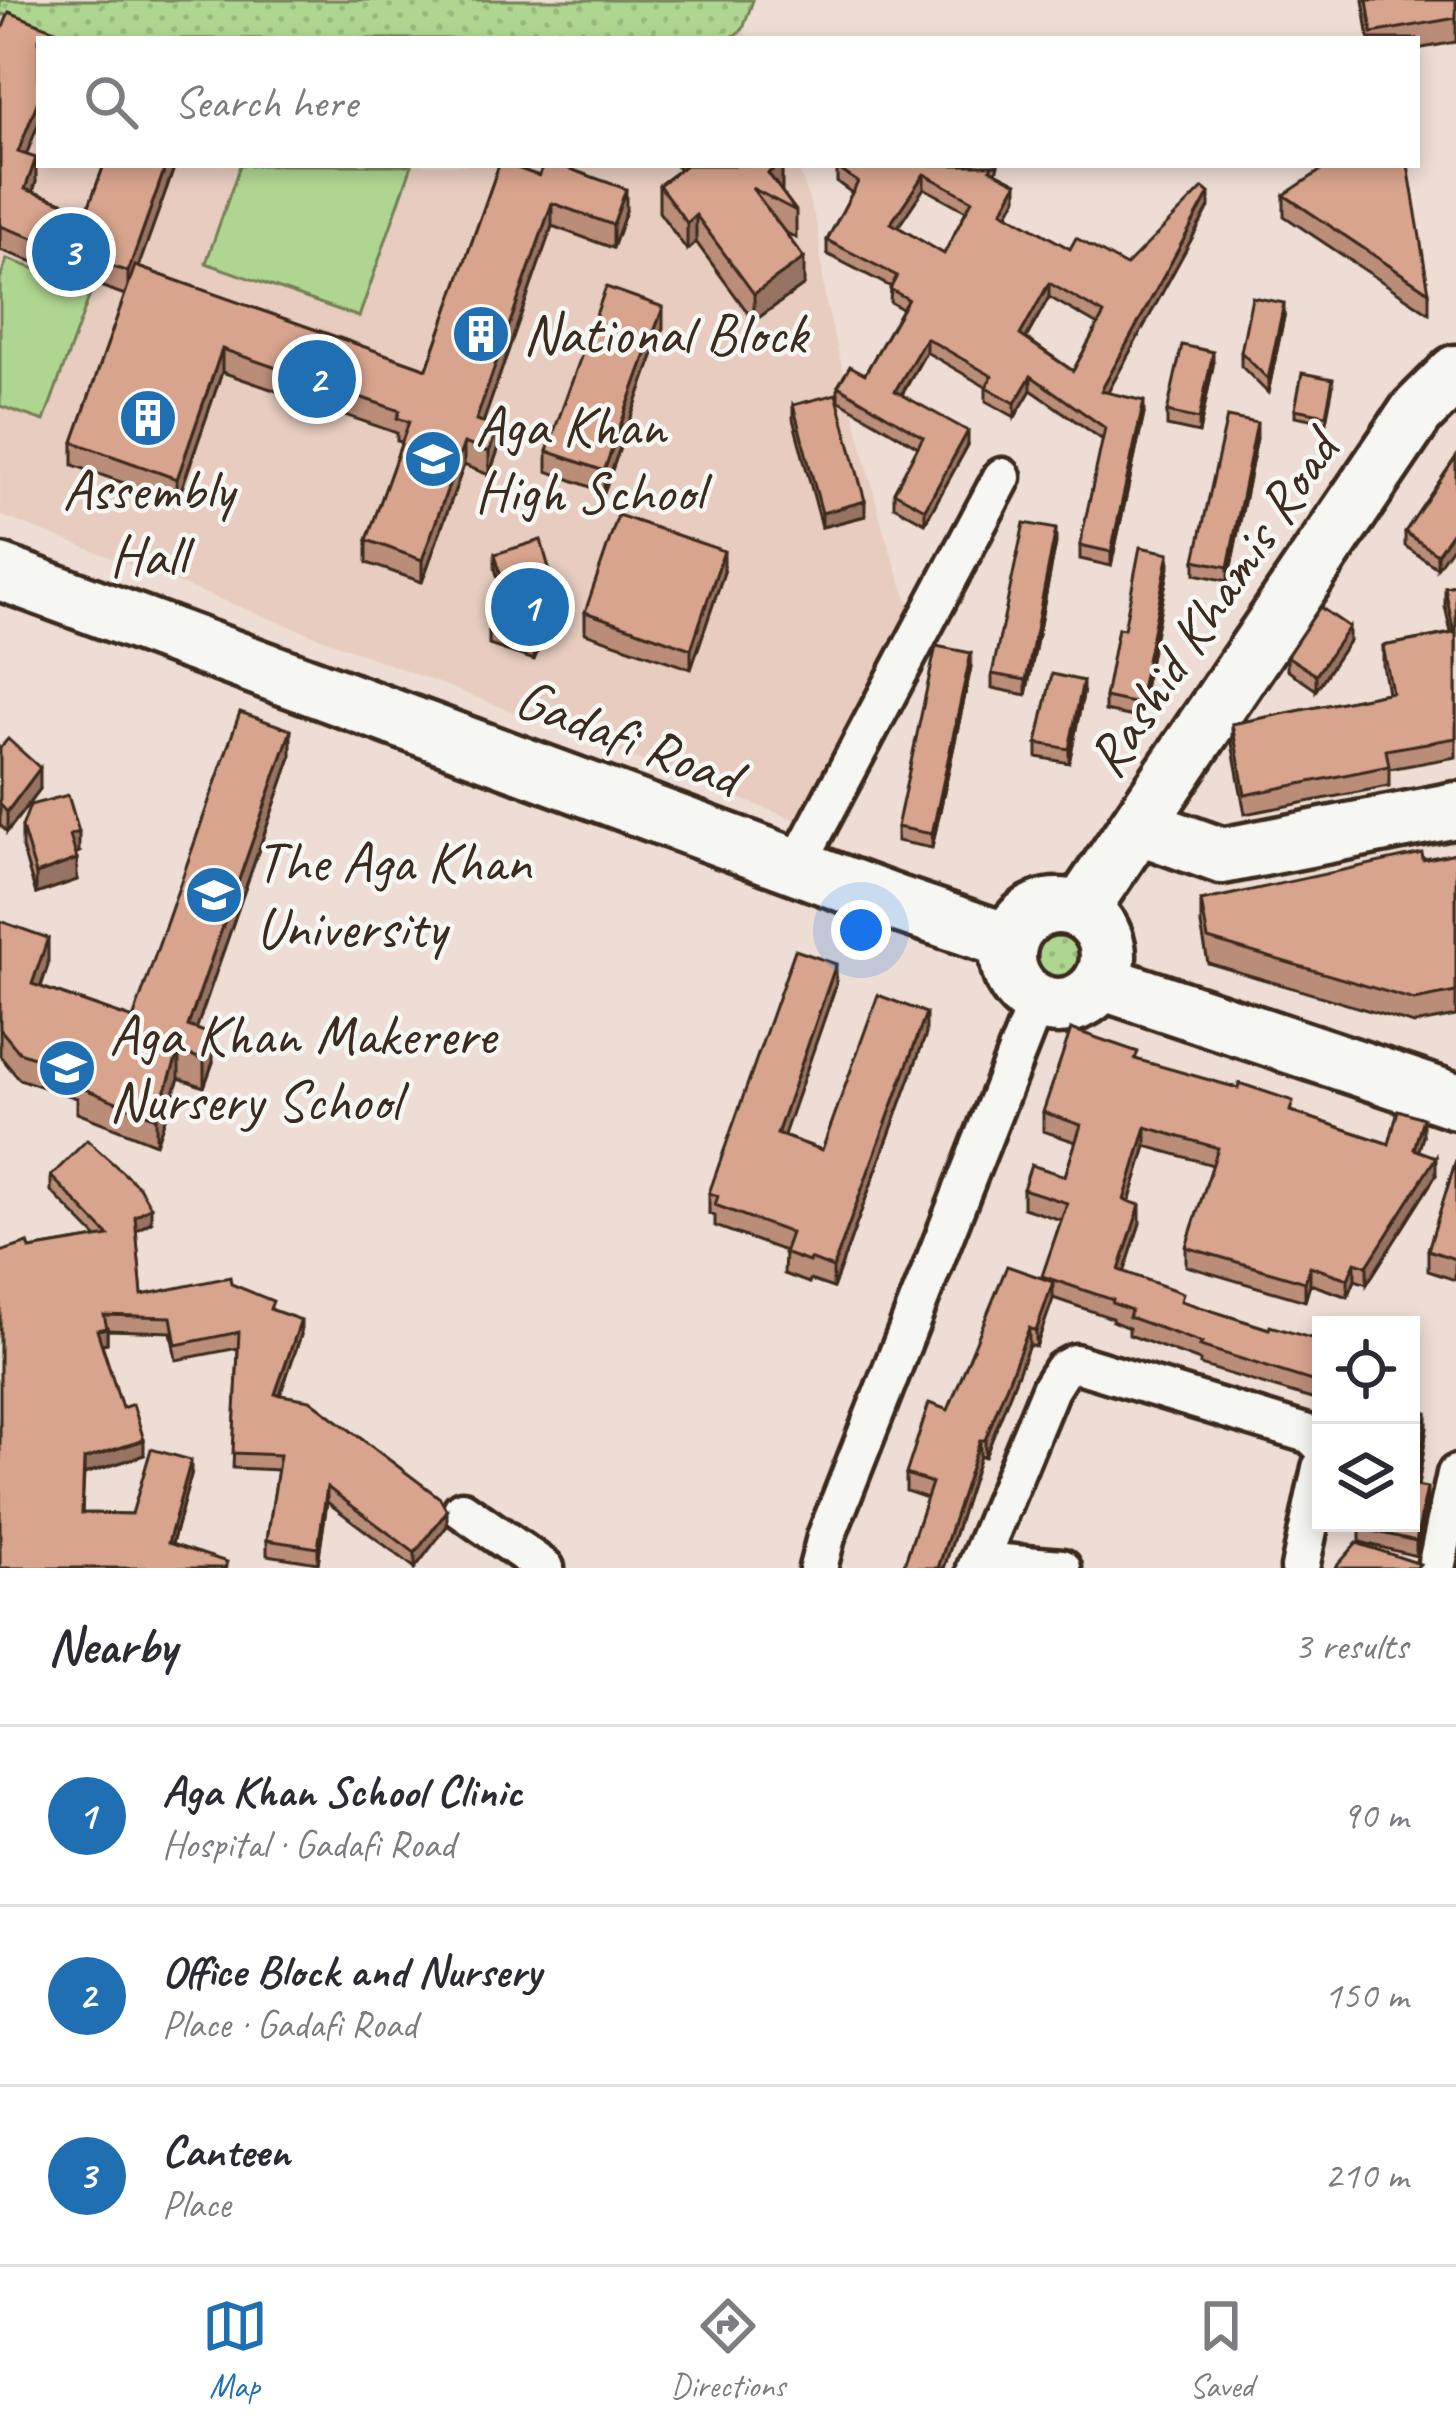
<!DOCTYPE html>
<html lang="en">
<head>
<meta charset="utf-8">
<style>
	:root { --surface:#fff; --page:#f7f7f7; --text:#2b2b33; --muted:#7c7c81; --line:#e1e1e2; --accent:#1f6fb2 }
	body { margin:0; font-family:Caveat,sans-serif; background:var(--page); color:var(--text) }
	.controls { position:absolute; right:36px; bottom:36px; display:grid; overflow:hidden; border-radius:0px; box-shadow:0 6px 18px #0003 }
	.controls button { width:108px; height:108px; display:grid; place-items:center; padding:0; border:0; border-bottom:3px solid var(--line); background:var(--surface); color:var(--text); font:60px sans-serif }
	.you { position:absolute; left:861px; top:930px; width:42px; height:42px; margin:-30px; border:9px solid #fff; border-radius:50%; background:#1a73e8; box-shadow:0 0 0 18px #1a73e833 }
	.badge { display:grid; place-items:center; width:78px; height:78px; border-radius:50%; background:var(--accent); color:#fff; font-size:39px; font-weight:700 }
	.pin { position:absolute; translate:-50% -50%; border:6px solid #fff; box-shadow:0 3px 12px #0006 }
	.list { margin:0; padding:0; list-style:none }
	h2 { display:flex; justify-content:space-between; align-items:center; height:156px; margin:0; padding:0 48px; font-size:51px }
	h2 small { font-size:39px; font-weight:400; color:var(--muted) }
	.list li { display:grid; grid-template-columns:78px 1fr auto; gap:36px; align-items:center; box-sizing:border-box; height:180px; padding:0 48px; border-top:3px solid var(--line) }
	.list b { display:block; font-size:45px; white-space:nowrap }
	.list p { margin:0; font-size:39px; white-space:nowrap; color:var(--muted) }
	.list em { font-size:39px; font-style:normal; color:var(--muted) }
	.icon { flex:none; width:66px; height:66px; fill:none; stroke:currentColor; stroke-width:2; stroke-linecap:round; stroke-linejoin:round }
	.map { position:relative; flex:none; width:1456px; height:1568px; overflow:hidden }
	.search { position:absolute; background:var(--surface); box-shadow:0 6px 18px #0003; left:36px; right:36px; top:36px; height:132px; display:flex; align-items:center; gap:30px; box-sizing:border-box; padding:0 42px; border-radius:0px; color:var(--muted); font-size:45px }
	.sheet { height:696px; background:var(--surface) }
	nav { display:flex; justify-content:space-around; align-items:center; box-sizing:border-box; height:168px; border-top:3px solid var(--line); background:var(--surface); font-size:33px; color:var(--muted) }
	nav a { display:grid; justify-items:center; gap:6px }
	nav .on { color:var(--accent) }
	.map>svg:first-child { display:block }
</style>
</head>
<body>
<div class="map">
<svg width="1456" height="1568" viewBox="0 0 1456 1568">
	<defs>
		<pattern id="green-dots" width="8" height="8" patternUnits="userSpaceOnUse" patternTransform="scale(3)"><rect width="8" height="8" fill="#afd691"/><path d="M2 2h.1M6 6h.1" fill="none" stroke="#97b87d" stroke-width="1.8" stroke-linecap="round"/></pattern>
	</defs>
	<rect width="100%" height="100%" fill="#edddd4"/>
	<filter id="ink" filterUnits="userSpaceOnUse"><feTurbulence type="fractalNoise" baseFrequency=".00833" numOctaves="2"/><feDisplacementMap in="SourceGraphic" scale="24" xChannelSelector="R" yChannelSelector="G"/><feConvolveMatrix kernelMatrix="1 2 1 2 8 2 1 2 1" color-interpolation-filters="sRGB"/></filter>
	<g filter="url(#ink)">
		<polygon fill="#e7ccbf" points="0,0 753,0 743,29 747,39 39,39 39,165 798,165 818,229 825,300 851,403 884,533 912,614 801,822 0,515"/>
		<g fill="url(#green-dots)" stroke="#758058" stroke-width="3">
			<polygon points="0,0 753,0 743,29 730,39 82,39 3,14 0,19"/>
			<circle cx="1060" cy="956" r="33"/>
		</g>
		<g fill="#afd691" stroke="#758058" stroke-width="3">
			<polygon points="240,165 412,165 359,317 206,263"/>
			<polygon points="7,259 92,289 44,421 0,406 0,279"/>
		</g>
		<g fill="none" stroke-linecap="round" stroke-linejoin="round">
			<defs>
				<g id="street">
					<polyline points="796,867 1002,477"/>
					<polyline points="462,1510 545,1568"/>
					<polyline points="979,1561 1050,1389 1062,1370 1075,1363 1311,1435 1321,1445"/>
					<polyline points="818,1568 826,1537 1037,1001"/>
					<polyline points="976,1568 979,1561 1062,1568"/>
					<polyline points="1300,1568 1321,1468"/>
					<polyline points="1436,1568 1456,1474"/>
				</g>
				<g id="secondary">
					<polyline points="0,572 895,903 1010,942"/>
					<polyline points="1138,826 1222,856 1456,810"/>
					<circle cx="1058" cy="956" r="50"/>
					<polyline points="1080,911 1417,412 1456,373"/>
					<polyline points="1101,982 1456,1101"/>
				</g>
			</defs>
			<use href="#street" stroke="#3b2a1e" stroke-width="45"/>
			<use href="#secondary" stroke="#3b2a1e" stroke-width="63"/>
			<use href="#street" stroke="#f6f6f2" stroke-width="36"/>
			<use href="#secondary" stroke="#f6f6f2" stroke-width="54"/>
		</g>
		<g fill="#ba8d79" stroke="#3b2a1e" stroke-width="3" fill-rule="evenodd">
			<polygon points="1363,0 1456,0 1456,42 1417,49 1417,39 1369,39"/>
			<polygon points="0,35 39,39 39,122 26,154 36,182 33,192 87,211 104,165 175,165 138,267 427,369 499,165 626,211 613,248 552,226 483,422 498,450 489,475 464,465 422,582 367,563 367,540 402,442 397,441 397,433 222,372 177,502 73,465 73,442 125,295 0,250"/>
			<polygon points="676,165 782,165 781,191 796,211 796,238 785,232 804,285 754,321 696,242 687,250 659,212 659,185 680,170"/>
			<path d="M998,165L996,172L1017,197L1007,214L1070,249L1126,266L1209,207L1107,393L1144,414L1111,566L1080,559V545L1103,440L1031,390L1015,417L986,401V387L926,352L902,395L968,445L925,523L894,506V492L918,447L838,400V386L865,374L902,309L890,302L891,287L827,254V240L852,193L837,182V168ZM924,188L966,211L944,254L898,227ZM1049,297L1098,325L1073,371L1026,338Z"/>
			<polygon points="1284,195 1429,292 1429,313 1284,216"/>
			<polygon points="1284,317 1268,393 1241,366 1241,352"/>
			<polygon points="663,328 604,492 547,471 547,451"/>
			<polygon points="1213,366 1199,433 1167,426 1167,412"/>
			<polygon points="1333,386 1326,422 1295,416 1295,409"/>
			<polygon points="793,405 865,516 822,527 793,419"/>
			<polygon points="1257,438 1228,581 1195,574 1195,560"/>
			<polygon points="1456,457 1437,568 1405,546 1405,532"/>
			<polygon points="1056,543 1026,695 992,688 992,674"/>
			<polygon points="495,554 556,607 534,660 489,645 489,631 503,597 495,568"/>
			<polygon points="1169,567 1138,718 1105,711 1105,697 1124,629"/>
			<polygon points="724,572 691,669 585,633 585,612"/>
			<polygon points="1456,585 1456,757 1389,769 1389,786 1245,814 1232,743 1232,724 1388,693 1383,665 1383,646 1451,633 1445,606 1445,587"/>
			<polygon points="1349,641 1316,690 1287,670 1287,656"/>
			<polygon points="971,667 932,848 897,841 897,827"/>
			<polygon points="1083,695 1069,763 1037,757 1037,743"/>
			<polygon points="0,748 40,789 7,832 0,825"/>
			<polygon points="291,757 196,1029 213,1062 204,1087 179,1078 156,1144 77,1113 77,1098 19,1079 0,1056 0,921 48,965 41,987 133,1019"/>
			<polygon points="22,827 79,852 75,854 77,880 36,894 22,848"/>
			<polygon points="1456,853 1456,1016 1414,1024 1208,963 1201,925 1201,901"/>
			<polygon points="836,985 783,1136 822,1150 926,1034 833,1288 810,1280 809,1283 784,1274 785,1251 715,1226 715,1216 709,1214 709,1193"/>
			<polygon points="1138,1060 1389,1144 1423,1136 1418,1151 1436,1175 1367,1284 1355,1280 1348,1297 1310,1284 1305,1301 1186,1266 1186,1247 1213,1165 1146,1146 1129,1202 1140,1223 1124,1272 1183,1302 1269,1329 1321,1341 1321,1402 1200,1365 1200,1361 1129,1335 1129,1328 1112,1321 1112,1318 1053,1298 1036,1347 1029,1345 985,1457 980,1456 944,1568 903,1568 927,1498 906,1491 906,1474 948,1410 1042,1279 1061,1220 1023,1208 1023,1189 1065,1176 1076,1142 1043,1131 1043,1112"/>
			<polygon points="1456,1160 1455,1280 1428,1271 1428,1250"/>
			<polygon points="51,1176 151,1222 136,1231 142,1295 231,1284 273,1310 301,1335 280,1395 447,1526 415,1568 327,1502 318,1563 267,1555 267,1540 278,1470 233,1468 238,1348 176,1360 171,1332 107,1330 107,1343 102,1344 122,1408 144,1455 84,1474 82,1513 132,1514 191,1475 172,1544 227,1568 0,1568 30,1249 97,1238 51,1191"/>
			<polygon points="1427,1427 1418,1486 1427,1502 1416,1556 1360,1542 1360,1528"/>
		</g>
		<g fill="#977363" stroke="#3b2a1e" stroke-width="3">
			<polygon points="39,98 39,122 18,176 18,152"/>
			<polygon points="36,158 36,182 25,213 25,189"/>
			<polygon points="166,165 175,165 128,296 128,272"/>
			<polygon points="779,165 782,165 782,190 771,198 768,173"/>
			<polygon points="924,174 924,188 891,237 891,223"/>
			<polygon points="1017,183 1017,197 1002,225 1002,211"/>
			<polygon points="626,189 626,211 613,248 613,225"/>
			<polygon points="1209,193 1209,207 1101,405 1101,391"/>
			<polygon points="552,203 552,226 476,443 476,420"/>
			<polygon points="696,215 696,242 687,250 687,223"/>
			<polygon points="804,258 804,285 754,321 754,294"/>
			<polygon points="1049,283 1049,297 1020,349 1020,335"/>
			<polygon points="1284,303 1284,317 1268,393 1268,379"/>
			<polygon points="663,307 663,328 604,492 604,471"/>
			<polygon points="926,338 926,352 895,405 895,391"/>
			<polygon points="222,349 222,372 177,502 177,479"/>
			<polygon points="1213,352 1213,366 1199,433 1199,419"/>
			<polygon points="1031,376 1031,390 1015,417 1015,403"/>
			<polygon points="1144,401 1144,414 1111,566 1111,552"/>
			<polygon points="1257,423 1257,438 1228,581 1228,567"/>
			<polygon points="498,427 498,450 489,475 489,452"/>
			<polygon points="968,431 968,445 925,523 925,509"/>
			<polygon points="464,443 464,465 422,582 422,560"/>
			<polygon points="865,501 865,516 822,527 822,513"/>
			<polygon points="1456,527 1456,541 1437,568 1437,554"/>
			<polygon points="1056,529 1056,543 1026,695 1026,680"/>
			<polygon points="724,551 724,572 691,669 691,649"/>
			<polygon points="1169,553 1169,567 1138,718 1138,704"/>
			<polygon points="556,593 556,607 534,660 534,645"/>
			<polygon points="1349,627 1349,641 1316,690 1316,675"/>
			<polygon points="971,653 971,667 932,848 932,834"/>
			<polygon points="1083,681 1083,695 1069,763 1069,749"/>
			<polygon points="291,730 291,757 188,1053 188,1026"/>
			<polygon points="40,768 40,789 7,832 7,812"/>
			<polygon points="79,832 79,852 70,856 70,835"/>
			<polygon points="77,859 77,880 36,894 36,874"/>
			<polygon points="48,938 48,965 32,1011 32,984"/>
			<polygon points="836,964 836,985 777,1155 777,1134"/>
			<polygon points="926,1013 926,1034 833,1288 833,1268"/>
			<polygon points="213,1035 213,1062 204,1087 204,1060"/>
			<polygon points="179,1051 179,1078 156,1144 156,1118"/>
			<polygon points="1423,1118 1423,1136 1414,1168 1414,1149"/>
			<polygon points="1146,1127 1146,1146 1124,1219 1124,1200"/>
			<polygon points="1436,1157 1436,1175 1367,1284 1367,1266"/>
			<polygon points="1140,1205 1140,1223 1119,1289 1119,1270"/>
			<polygon points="151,1207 151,1222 135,1231 135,1216"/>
			<polygon points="1355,1262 1355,1280 1348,1297 1348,1279"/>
			<polygon points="1310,1266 1310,1284 1305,1301 1305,1282"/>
			<polygon points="1053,1282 1053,1299 1036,1347 1036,1331"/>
			<polygon points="301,1320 301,1335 275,1409 275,1394"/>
			<polygon points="107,1328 107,1343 97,1345 97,1330"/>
			<polygon points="1029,1328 1029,1345 985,1457 985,1440"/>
			<polygon points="1427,1413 1427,1427 1416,1500 1416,1486"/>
			<polygon points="144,1440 144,1455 84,1474 84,1459"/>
			<polygon points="980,1440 980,1456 944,1568 938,1568"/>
			<polygon points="191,1460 191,1475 168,1558 168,1543"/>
			<polygon points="327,1487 327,1502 318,1563 318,1548"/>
			<polygon points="1427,1488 1427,1502 1416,1556 1416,1541"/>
			<polygon points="447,1511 447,1526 415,1568 415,1553"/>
		</g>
		<g fill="#d8a48d" stroke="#3b2a1e" stroke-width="3" fill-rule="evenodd">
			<polygon points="1367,0 1456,0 1456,18 1372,33"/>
			<polygon points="9,12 77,39 39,39 39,98 18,152 36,158 25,189 87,211 104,165 166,165 128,272 0,226 0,35"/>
			<polygon points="499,165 509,165 539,176 543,165 559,165 626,189 613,225 552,203 476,420 498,427 489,452 464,443 422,560 367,540 409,422 397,418 400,411 222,349 177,479 73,442 135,266 427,369"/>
			<polygon points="686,165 779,165 768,173 796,211 752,188 804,258 754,294 696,215 687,223 659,185"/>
			<path d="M840,165H993L990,169L1017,183L1002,211L1070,249L1076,238L1126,266L1203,188L1209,193L1101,391L1144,401L1111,552L1080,545L1105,428L1031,376L1015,403L986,387L992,376L926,338L895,391L968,431L925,509L894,492L923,437L838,386L850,366L865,374L908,299L890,289L897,276L827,240L858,182L837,168ZM924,174L972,200L944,254L891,223ZM1049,283L1104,314L1073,371L1020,335Z"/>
			<polygon points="1329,165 1408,165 1429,292 1284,195"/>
			<polygon points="606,287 663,307 604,471 547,451"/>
			<polygon points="1252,297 1284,303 1268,379 1241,352"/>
			<polygon points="1182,345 1213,352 1199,419 1167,412"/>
			<polygon points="1302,373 1333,379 1326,415 1295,409"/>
			<polygon points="836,394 865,501 822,513 793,405"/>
			<polygon points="1227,417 1257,423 1228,567 1195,560"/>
			<polygon points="1456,457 1456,527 1437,554 1405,532"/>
			<polygon points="618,515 724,551 691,649 585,612"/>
			<polygon points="1024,523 1056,529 1026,680 992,674"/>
			<polygon points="541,540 556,593 534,645 489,631 505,592 495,554"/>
			<polygon points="1140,547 1169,553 1138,704 1105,697 1118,628 1124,629"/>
			<polygon points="1456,585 1456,738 1386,750 1389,766 1245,795 1232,724 1392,692 1383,646 1454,633 1445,587"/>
			<polygon points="1320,607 1349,627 1316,675 1287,656"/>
			<polygon points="936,646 971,653 932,834 897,827"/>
			<polygon points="1052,674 1083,681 1069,749 1037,743"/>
			<polygon points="240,712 291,730 188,1026 213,1035 204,1060 179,1051 156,1118 77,1086 81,1073 19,1052 0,1029 0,921 48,938 32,984 133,1019"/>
			<polygon points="8,739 40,768 7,812 0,804 0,748"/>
			<polygon points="68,795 79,832 70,835 77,859 36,874 22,827 30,805"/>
			<polygon points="1422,853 1423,860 1456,853 1456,992 1414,1000 1208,939 1201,901"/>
			<polygon points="795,950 836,964 777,1134 822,1150 878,995 926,1013 833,1268 810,1259 809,1262 784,1253 791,1233 715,1205 718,1196 709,1193"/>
			<polygon points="1071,1029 1138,1052 1135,1059 1238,1088 1239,1083 1293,1101 1290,1111 1389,1144 1398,1110 1423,1118 1414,1149 1436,1157 1367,1266 1355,1262 1348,1279 1310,1266 1305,1282 1186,1247 1218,1148 1146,1127 1124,1200 1140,1205 1119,1270 1183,1293 1181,1301 1269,1329 1270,1326 1321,1341 1321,1384 1200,1346 1202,1343 1129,1317 1131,1310 1112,1303 1113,1300 1042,1276 1067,1203 1023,1189 1031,1165 1065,1176 1081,1125 1043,1112"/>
			<polygon points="87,1140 139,1187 151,1207 135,1216 142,1295 230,1277 231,1284 273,1301 270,1309 301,1320 275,1394 310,1400 440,1498 447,1511 415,1553 327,1487 318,1548 267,1540 280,1455 233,1453 239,1332 176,1345 171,1317 104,1315 107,1328 97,1330 122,1408 133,1404 144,1440 84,1459 82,1513 132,1514 151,1449 191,1460 168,1543 227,1562 225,1568 0,1568 0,1252 28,1243 30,1249 109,1236 51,1176"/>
			<polygon points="1456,1160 1456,1255 1455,1259 1428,1250"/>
			<polygon points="1007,1266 1053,1282 1036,1331 1029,1328 985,1440 980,1440 938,1568 903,1568 932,1483 906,1474 929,1403 948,1410"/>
			<polygon points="1411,1411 1427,1413 1416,1486 1427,1488 1416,1541 1360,1528 1361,1523 1411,1523"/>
			<polygon points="1357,1543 1420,1564 1416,1568 1335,1568"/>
		</g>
	</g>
	<defs>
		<symbol id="building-disc" viewBox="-11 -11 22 22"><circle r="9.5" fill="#1f6fb2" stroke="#f6f6f2"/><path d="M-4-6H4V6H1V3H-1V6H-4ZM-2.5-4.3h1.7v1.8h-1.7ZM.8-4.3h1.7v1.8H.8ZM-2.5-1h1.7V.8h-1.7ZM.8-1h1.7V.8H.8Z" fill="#fff"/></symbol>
		<symbol id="school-disc" viewBox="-11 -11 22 22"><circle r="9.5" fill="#1f6fb2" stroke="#f6f6f2"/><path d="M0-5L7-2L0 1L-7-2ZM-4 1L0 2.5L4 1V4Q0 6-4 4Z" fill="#fff"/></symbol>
		<symbol id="university-disc" viewBox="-11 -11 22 22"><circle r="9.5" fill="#1f6fb2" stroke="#f6f6f2"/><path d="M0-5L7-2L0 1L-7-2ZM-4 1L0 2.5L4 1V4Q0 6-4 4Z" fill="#fff"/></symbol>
	</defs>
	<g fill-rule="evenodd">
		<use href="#building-disc" x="448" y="301" width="66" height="66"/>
		<use href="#building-disc" x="115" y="385" width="66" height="66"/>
		<use href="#school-disc" x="400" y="426" width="66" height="66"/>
		<use href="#university-disc" x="181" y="862" width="66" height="66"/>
		<use href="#school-disc" x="34" y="1035" width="66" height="66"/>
	</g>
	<g text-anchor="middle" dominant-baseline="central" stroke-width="9" stroke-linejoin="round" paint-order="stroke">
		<g font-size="57" fill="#3b2a1e" stroke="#f6f6f2" text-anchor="start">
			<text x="523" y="334">National Block</text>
			<text x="475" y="426">Aga Khan<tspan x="475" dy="66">High School</tspan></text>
			<text x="148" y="490" text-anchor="middle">Assembly<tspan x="148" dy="66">Hall</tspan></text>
			<text x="256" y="862">The Aga Khan<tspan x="256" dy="66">University</tspan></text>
			<text x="109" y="1035">Aga Khan Makerere<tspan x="109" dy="66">Nursery School</tspan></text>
		</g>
		<g font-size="57" fill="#3b2a1e" stroke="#f6f6f2">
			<text transform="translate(1212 604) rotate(-56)">Rashid Khamis Road</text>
			<text transform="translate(628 737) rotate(21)">Gadafi Road</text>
		</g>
	</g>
</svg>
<div class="controls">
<button><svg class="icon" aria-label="locate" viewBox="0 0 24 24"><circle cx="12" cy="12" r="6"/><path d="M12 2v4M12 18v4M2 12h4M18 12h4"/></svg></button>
<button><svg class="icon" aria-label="layers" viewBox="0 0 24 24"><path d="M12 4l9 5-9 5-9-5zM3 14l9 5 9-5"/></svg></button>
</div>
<div class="you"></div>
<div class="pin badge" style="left:530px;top:607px">1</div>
<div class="pin badge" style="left:317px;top:379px">2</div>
<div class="pin badge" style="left:71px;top:252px">3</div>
<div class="search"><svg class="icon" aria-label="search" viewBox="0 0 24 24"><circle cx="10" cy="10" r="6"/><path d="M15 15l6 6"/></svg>Search here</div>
</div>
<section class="sheet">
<h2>Nearby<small>3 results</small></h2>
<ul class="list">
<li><span class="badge">1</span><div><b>Aga Khan School Clinic</b><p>Hospital · Gadafi Road</p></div><em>90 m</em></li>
<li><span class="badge">2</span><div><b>Office Block and Nursery</b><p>Place · Gadafi Road</p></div><em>150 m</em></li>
<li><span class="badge">3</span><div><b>Canteen</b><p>Place</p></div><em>210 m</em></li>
</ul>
</section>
<nav>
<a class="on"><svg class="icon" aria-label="map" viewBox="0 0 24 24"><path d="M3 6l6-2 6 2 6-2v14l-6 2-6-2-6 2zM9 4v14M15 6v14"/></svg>Map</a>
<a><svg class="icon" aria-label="directions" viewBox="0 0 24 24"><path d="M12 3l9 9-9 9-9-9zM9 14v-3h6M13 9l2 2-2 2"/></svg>Directions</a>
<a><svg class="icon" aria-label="saved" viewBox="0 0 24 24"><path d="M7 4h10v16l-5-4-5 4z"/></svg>Saved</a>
</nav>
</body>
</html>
